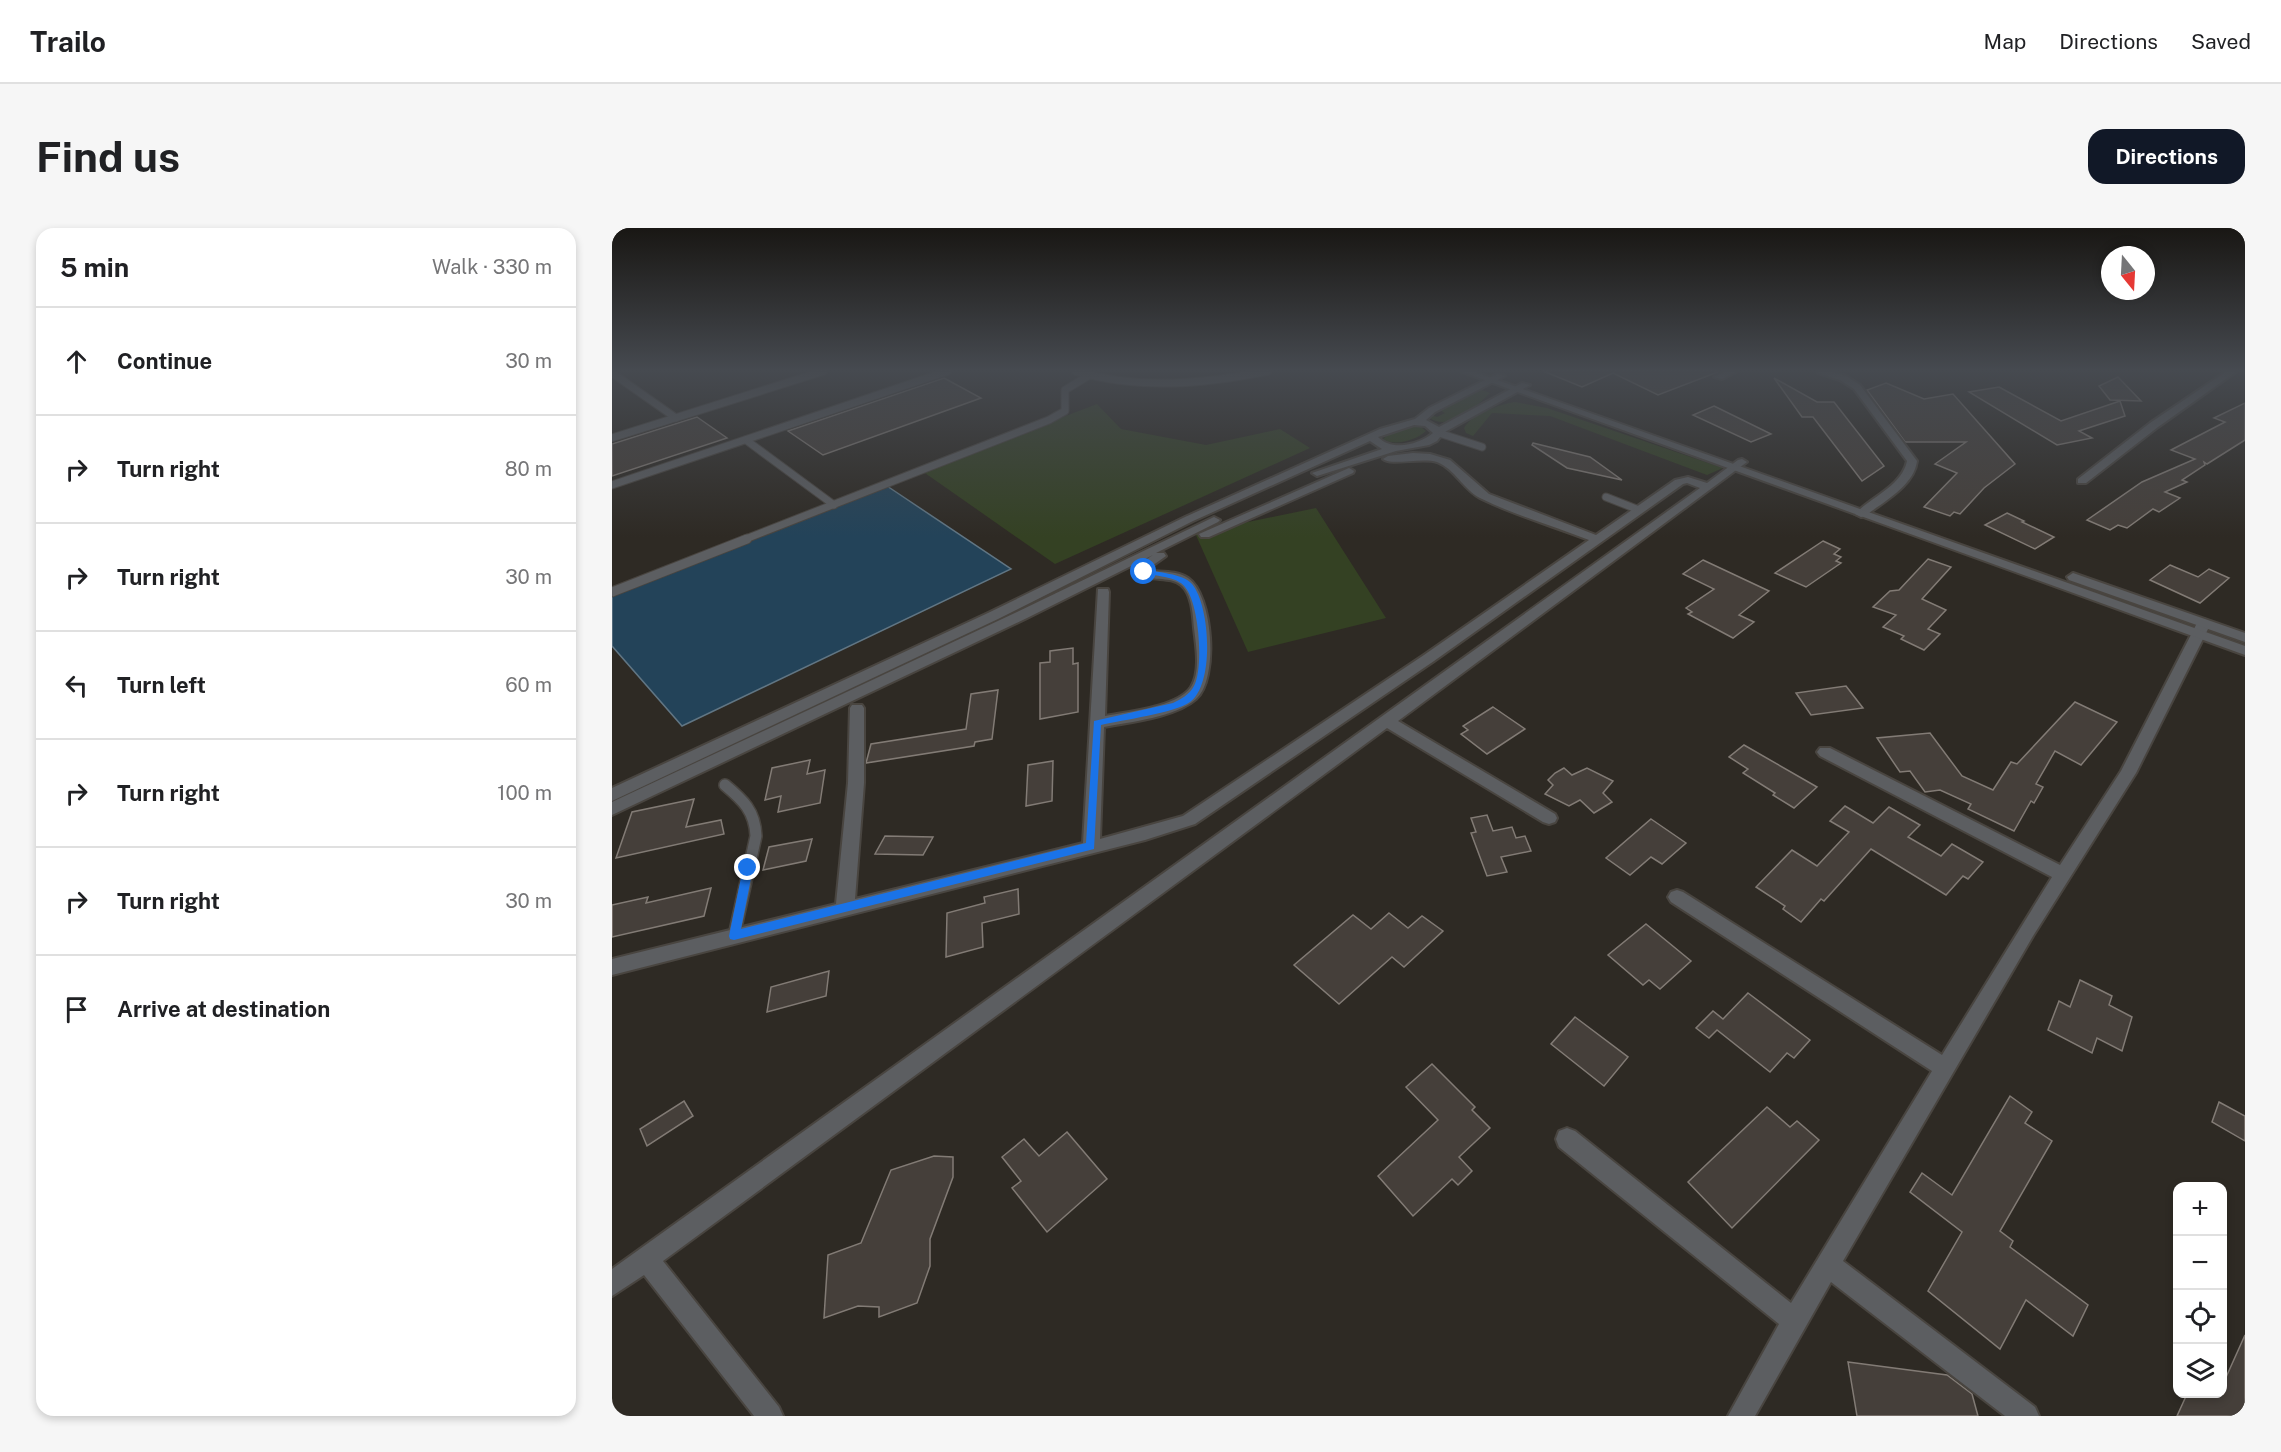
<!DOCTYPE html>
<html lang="en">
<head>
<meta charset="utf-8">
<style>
	:root { --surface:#fff; --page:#f6f6f6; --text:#202124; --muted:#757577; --line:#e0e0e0; --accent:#111827 }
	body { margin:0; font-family:"Public Sans",sans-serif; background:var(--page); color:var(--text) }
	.controls { position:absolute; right:18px; bottom:18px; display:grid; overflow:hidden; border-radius:12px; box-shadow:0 3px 9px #0003 }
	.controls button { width:54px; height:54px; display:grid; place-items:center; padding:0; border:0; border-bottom:2px solid var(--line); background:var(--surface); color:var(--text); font:30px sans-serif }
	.compass { position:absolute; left:1489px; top:18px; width:54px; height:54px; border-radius:50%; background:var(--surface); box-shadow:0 3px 9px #0003; rotate:162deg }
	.stop { position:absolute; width:18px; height:18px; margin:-14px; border:4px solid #1a73e8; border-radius:50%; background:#fff }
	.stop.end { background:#1a73e8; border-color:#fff; box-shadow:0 2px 6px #0008 }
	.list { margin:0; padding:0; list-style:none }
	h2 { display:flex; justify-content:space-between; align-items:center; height:78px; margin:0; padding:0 24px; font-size:26px }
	h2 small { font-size:20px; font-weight:400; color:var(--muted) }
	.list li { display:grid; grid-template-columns:39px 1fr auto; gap:18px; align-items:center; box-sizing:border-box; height:108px; padding:0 24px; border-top:2px solid var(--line) }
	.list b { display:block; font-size:22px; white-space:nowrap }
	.list em { font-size:20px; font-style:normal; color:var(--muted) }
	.icon { flex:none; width:33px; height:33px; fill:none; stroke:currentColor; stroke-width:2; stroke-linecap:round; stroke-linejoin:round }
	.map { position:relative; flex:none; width:1633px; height:1188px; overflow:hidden; border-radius:18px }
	header { display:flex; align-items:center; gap:36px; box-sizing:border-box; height:84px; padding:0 30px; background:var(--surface); border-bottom:2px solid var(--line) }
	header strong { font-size:28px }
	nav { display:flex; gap:33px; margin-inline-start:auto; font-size:21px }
	.intro { display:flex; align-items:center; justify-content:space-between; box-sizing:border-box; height:144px; padding:0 36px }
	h1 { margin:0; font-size:42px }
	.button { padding:15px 27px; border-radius:18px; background:var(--accent); color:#fff; font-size:21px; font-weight:700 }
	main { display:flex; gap:36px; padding:0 36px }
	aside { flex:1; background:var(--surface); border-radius:18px; box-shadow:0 3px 9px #0003 }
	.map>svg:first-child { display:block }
</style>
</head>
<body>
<header>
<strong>Trailo</strong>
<nav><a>Map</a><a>Directions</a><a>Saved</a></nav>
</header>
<div class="intro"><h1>Find us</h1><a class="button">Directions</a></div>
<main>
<aside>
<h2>5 min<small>Walk · 330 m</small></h2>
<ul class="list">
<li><svg class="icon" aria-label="ahead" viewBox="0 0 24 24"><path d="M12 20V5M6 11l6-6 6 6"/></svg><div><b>Continue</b></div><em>30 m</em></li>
<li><svg class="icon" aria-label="right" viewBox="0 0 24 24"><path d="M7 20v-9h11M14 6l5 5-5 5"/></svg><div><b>Turn right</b></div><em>80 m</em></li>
<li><svg class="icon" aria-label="right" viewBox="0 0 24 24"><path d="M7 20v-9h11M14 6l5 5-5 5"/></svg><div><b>Turn right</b></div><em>30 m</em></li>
<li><svg class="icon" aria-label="left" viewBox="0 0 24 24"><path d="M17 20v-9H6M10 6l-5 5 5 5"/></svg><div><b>Turn left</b></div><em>60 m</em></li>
<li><svg class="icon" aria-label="right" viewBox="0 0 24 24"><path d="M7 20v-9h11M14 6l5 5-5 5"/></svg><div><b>Turn right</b></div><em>100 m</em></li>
<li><svg class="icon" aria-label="right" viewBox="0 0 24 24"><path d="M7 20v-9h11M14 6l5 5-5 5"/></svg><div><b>Turn right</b></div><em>30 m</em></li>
<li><svg class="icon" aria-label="arrive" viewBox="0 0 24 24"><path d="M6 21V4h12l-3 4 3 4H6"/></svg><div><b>Arrive at destination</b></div></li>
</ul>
</aside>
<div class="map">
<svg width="1633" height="1188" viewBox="0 0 1633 1188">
	<rect width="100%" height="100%" fill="#2e2a24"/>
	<g fill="#344123">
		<path d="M870,162L878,165C864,179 837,205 816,189L819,187L825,189L833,185L828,182Z"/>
		<path d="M903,174L935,180L1111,240L1095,247L938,188L880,185L861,208L854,205L852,200C860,186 888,176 903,174Z"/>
		<polygon points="485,176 509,201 594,217 668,201 698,220 443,336 310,243"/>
		<path d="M795,199H809L814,203C804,212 783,219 771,211L779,204Z"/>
		<polygon points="704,280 774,390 636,424 583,305"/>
	</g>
	<polygon fill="#234359" stroke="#617684" stroke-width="1.5" points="275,258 399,341 70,498 0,418 0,366"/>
	<g fill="#453f3a" stroke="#827b75" stroke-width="1.5">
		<polygon points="931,143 1106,143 1106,144 1046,167 1001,145 970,159"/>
		<polygon points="1506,149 1529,173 1498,172 1487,158"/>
		<polygon points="332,150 369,170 211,227 176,203"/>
		<polygon points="1162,150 1205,174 1222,174 1272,238 1250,253 1201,189 1190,189"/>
		<polygon points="1274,155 1312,171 1341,166 1403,236 1372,260 1348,286 1342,284 1338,288 1312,279 1345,245 1323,236 1354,214 1293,214 1255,162"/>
		<polygon points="1387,159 1449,193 1508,173 1513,188 1467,203 1480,210 1445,217 1357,164"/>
		<polygon points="1633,175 1633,212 1595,236 1592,234 1593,237 1570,252 1575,254 1553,264 1568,270 1547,284 1541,281 1515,300 1506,297 1498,302 1475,292 1530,254 1583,231 1559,222 1613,194 1602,190"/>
		<polygon points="1102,178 1159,206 1139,214 1081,187"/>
		<polygon points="85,189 115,210 0,248 0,216"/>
		<polygon points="921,215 978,229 1010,252 955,240 920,217"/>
		<polygon points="1395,285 1412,293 1410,294 1442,309 1423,321 1373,297"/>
		<polygon points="1211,313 1228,321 1222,326 1229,329 1224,333 1229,335 1194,359 1163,345"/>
		<polygon points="1316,331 1339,339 1310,371 1334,382 1316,401 1328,406 1312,422 1289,411 1292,408 1271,399 1284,387 1261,379 1278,363 1287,362"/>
		<polygon points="1091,332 1157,363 1127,387 1142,394 1121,410 1076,386 1080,384 1074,380 1102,361 1071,346"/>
		<polygon points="1558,337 1586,349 1597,341 1617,350 1588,375 1538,352"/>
		<polygon points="461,420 461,436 466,435 466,484 428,491 428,435 438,434 438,423"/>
		<polygon points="1234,458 1251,480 1199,487 1184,465"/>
		<polygon points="386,462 380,511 363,514 362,518 254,535 259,516 354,501 359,466"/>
		<polygon points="1463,474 1505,494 1469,537 1443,523 1424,556 1431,559 1422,575 1419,573 1402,603 1356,581 1359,576 1328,562 1313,564 1298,543 1288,544 1265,510 1318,505 1350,548 1381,562 1399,534 1405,536"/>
		<polygon points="881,479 913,501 875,526 849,506 856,502 851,498"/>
		<polygon points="1132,517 1205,559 1182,580 1161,567 1163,565 1131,545 1136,541 1117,529"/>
		<polygon points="198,532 195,546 213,542 208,575 166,584 169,568 153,572 160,540"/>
		<polygon points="441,533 440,573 414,578 416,537"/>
		<polygon points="952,540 960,547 975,540 1001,553 991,565 1000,574 982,585 968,572 957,578 933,566 941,557 936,552 943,545"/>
		<polygon points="82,571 74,599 109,592 112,606 4,630 20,584"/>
		<polygon points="1233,578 1261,595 1277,579 1308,597 1296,609 1329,628 1340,616 1371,634 1356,651 1351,648 1334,667 1259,621 1212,673 1209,671 1189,694 1171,681 1173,678 1144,659 1180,622 1205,638 1237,604 1218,593"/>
		<polygon points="875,587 881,603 900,599 904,610 913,608 919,623 889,629 895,644 875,648 859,605 864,604 859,590"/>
		<polygon points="1039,591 1074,615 1050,636 1039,629 1018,647 994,630"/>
		<polygon points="273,608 321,609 311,627 263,626"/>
		<polygon points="200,611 194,633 151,642 157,619"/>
		<polygon points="99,660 92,688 0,709 0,677 36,669 34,675"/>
		<polygon points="406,661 407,686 370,695 371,719 334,729 335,685 373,675 372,669"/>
		<polygon points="777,685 796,700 810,688 831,703 792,739 780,729 727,776 682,737 741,687 759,701"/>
		<polygon points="1034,696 1079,733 1048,761 1037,752 1031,757 996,727"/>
		<polygon points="217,743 214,768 155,784 159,759"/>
		<polygon points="1468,752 1500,768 1497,777 1520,789 1510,823 1485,810 1480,825 1436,802 1447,773 1458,779"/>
		<polygon points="1136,765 1198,812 1182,830 1175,825 1158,844 1105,802 1097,810 1084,800 1101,783 1111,791"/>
		<polygon points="963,789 1016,829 992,858 939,816"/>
		<polygon points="820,836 863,879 860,882 878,900 847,929 860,943 846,957 840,951 801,988 766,948 826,892 794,859"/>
		<polygon points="1398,868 1420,884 1413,895 1440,913 1388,1003 1401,1013 1398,1019 1476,1077 1461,1108 1414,1072 1388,1121 1316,1063 1350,1004 1298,964 1310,945 1340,967"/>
		<polygon points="72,873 81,888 35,918 28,901"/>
		<polygon points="1607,874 1633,888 1633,913 1600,894"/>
		<polygon points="1155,879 1178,899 1185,893 1207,912 1120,1000 1076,954"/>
		<polygon points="455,904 495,951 435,1004 400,960 409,953 390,929 412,911 427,928"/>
		<polygon points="322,928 341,929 341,949 318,1011 318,1038 305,1075 267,1089 267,1079 246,1078 212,1090 216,1027 249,1015 279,942"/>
		<polygon points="1633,1107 1633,1188 1565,1188 1575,1166 1611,1166 1611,1156"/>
		<polygon points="1236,1134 1335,1147 1360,1166 1366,1188 1245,1188"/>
	</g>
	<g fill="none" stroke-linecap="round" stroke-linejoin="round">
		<defs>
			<g id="service-far2">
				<path d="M463,143C526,162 592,156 656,143"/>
				<polyline points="0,145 64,190"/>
				<polyline points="827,205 870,219"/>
				<polyline points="0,210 212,143"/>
				<polyline points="134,212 222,277"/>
				<polyline points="0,257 336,143"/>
				<polyline points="994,269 1027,282"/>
				<polyline points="131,312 437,192 453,183 453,162 476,148"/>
			</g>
			<polyline id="service-far1" points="0,364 135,311"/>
			<path id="service" d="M113,557C131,572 143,583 144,608L122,708"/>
			<g id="minor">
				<polygon points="1114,143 1126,143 1110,151 1102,149"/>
				<path d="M1205,143H1217L1234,148L1248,157L1305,233C1302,258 1271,274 1253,288L1249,289L1243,286C1259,269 1290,258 1295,233L1242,161L1228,152L1206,145Z"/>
				<polygon points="1615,143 1625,143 1546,199 1474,255 1466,255 1466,251 1538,195"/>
				<path d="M885,146L893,148L823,184L814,192L827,199L910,155L918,157L831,205L825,213L817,217L784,223L705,248L700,245L770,221L758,213L581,293L386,391L0,573V560L376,385L573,289L768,201L803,191L817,180ZM802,197L813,198L821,205C808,216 780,224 766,209Z"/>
				<path d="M801,225L818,226L838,232L877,266L984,307L1063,252L1076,249L1095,255L1126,232L1130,231L1135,234L786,493L943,586L945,590L943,594L937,596L931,594L775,500L51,1033L167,1179L171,1188H142L32,1047L0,1068V1041L1088,260L1075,255L1071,256L822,433L583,596L533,612L0,747V731L224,676L236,555L238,480L240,477H250L252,480V555L243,671L471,615L486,361H496L497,364L493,488C514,484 566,479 579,459C589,443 584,418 582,400C581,387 580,366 569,357C557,347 537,355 526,344L527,336L541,327L415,390L0,587V574L405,384L602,289L608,292L606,294L544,325H552L554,328L537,340L540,343C551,344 566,343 576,350C601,367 607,451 584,471C564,489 518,494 492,499L488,611L571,588L812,427L977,312C941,298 902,287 868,270C851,261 843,241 825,234C810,229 779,238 771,231L776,228Z"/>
				<polygon points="737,240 742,243 741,245 597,309 589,309 587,306"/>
				<polygon points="1592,391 1599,395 1524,545 1421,708 1231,1033 1423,1179 1427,1188 1393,1188 1219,1054 1143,1188 1116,1188 1167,1096 947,919 944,911 947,903 955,900 963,903 1179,1075 1320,843 1059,674 1056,669 1059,664 1065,662 1071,664 1330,827 1440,649 1208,528 1205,524 1208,520 1218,520 1448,637 1509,543 1585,395"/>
			</g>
			<g id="tertiary">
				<polygon points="848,143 860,143 1633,418 1633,427"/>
				<polygon points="1461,345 1633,405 1633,414 1457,352 1455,349"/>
			</g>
		</defs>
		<use href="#service-far2" stroke="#494540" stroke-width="9"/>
		<use href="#service-far1" stroke="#494540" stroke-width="11"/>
		<use href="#service" stroke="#494540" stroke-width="14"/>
		<use href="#minor" stroke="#494540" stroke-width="4"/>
		<use href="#tertiary" stroke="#494540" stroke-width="4"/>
		<use href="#service-far2" stroke="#5c5e61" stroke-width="7"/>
		<use href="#service-far1" stroke="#5c5e61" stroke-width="9"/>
		<use href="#service" stroke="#5c5e61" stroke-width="11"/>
		<use href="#minor" fill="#5c5e61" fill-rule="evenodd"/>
		<use href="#tertiary" fill="#5c5e61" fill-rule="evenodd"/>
	</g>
	<linearGradient id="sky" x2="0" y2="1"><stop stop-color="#191714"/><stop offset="0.46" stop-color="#464a50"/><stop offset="1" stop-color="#464a50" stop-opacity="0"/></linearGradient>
	<rect width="1633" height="309" fill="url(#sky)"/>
	<path fill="#1a73e8" d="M532,341C546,345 570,345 580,356C598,377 603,456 578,474C563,485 510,492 489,497L482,621L122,712L118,711L117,708L131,640L136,636L141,640L129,701L474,615L482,493L561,475C569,471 577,467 582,458C592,439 587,375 573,359C565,348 542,348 529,345Z"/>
</svg>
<div class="controls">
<button>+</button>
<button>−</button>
<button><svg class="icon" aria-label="locate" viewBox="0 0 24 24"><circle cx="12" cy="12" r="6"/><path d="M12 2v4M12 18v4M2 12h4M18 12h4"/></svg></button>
<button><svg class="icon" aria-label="layers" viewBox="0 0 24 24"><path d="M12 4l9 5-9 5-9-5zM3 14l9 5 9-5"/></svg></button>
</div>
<svg class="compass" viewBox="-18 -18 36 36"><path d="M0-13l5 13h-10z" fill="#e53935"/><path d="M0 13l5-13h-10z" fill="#757577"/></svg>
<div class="stop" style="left:532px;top:344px"></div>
<div class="stop end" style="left:136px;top:640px"></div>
</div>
</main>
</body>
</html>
